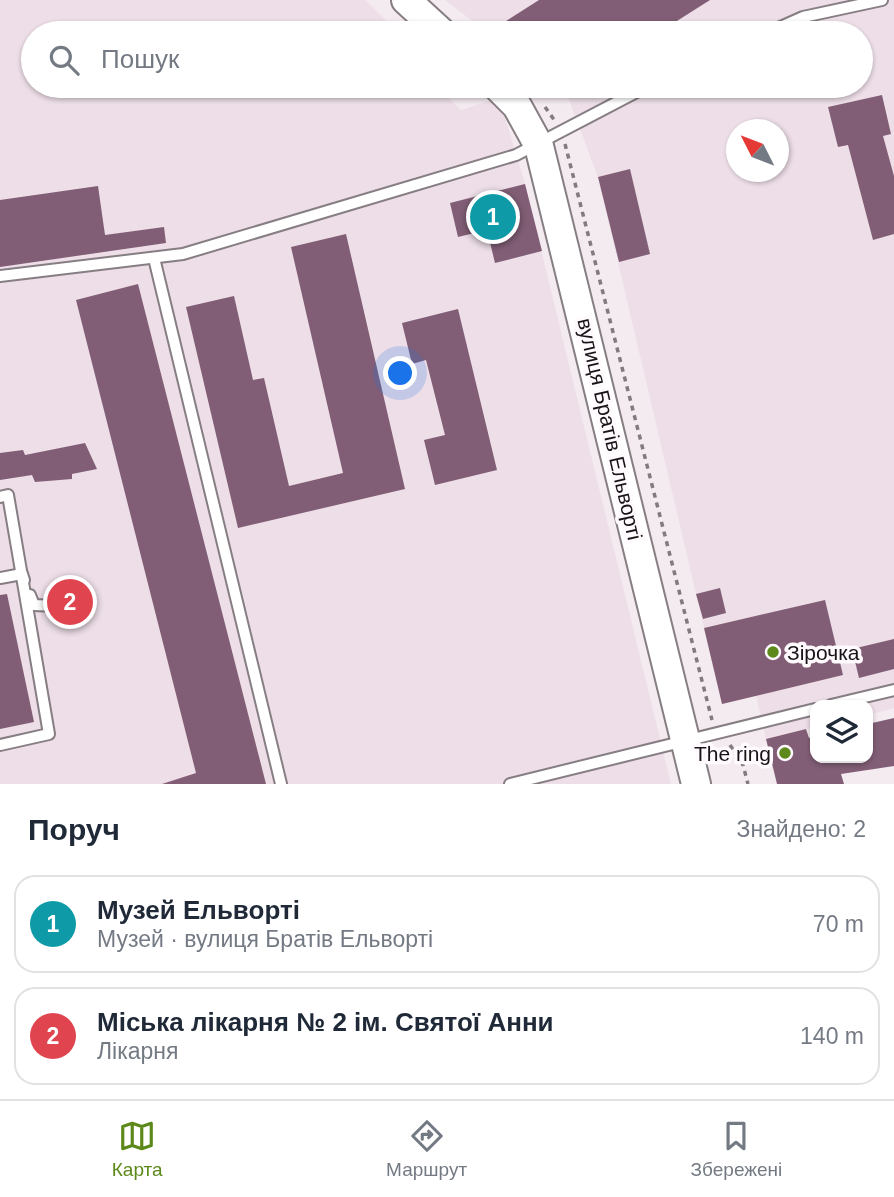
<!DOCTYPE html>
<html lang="uk">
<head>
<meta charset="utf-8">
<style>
	:root { --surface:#fff; --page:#f6f6f7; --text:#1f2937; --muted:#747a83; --line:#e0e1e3; --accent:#5c891a }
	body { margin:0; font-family:Helvetica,sans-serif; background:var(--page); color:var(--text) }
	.controls { position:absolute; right:21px; bottom:21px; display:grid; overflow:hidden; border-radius:14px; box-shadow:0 2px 5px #0004 }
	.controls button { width:63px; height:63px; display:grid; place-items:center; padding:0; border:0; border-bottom:2px solid var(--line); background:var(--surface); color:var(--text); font:35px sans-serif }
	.compass { position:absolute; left:726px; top:119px; width:63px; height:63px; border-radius:50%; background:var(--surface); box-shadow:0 2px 5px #0004; rotate:312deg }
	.you { position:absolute; left:401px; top:374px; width:24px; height:24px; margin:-18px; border:5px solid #fff; border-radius:50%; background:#1a73e8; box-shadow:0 0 0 10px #1a73e833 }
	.badge { display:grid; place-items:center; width:46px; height:46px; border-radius:50%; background:var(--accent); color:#fff; font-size:23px; font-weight:700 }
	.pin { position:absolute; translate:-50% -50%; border:4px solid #fff; box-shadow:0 2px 7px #0006 }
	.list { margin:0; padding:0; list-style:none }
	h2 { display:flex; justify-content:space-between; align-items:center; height:91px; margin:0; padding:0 28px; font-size:30px }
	h2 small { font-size:23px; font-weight:400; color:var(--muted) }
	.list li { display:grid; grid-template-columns:46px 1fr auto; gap:21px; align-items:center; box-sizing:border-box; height:98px; margin:0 14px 14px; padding:0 14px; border:2px solid var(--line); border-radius:21px }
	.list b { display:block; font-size:26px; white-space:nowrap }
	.list p { margin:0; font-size:23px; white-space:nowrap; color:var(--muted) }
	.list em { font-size:23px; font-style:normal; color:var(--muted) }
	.icon { flex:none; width:38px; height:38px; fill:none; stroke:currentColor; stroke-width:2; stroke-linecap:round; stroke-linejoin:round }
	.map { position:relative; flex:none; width:894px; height:784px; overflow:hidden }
	.search { position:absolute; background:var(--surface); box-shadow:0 2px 5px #0004; left:21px; right:21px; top:21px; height:77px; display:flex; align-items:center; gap:18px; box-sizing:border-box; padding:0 24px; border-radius:38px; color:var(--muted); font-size:26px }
	.sheet { height:315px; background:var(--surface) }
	nav { display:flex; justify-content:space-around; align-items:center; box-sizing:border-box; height:98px; border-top:2px solid var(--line); background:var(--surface); font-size:19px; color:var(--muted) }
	nav a { display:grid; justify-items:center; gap:4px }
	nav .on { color:var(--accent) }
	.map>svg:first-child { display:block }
</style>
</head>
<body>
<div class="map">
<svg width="894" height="784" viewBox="0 0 894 784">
	<rect width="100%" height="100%" fill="#f4ebf0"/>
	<g fill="#eddee7" fill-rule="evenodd">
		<polygon points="0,0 365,0 398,33 33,33 33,86 443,86 448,97 461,110 492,100 498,104 504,114 525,184 671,784 0,784"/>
		<path d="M445,0H894V708L868,715V705H815V727L766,739L756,696L722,704L598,177L564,86H861V33H488ZM736,130H778V172H736Z"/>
	</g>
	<g fill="#815e75">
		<polygon points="539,0 710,0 658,33 505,33 500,25"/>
		<polygon points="882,95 891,134 883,136 894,176 894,234 873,240 848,145 838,147 828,107"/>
		<polygon points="630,169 650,254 619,262 598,177"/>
		<polygon points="525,184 542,251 495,263 487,230 458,237 450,203"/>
		<polygon points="98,186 105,235 164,227 166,243 0,267 0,200"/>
		<polygon points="346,234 405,489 238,528 186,307 234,296 253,380 264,378 289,486 343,473 291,247"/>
		<polygon points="138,284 266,784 162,784 196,773 76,300"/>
		<polygon points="458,309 497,470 435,485 424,440 445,435 426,360 412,364 402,323"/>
		<polygon points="85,443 97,469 72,474 72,479 35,482 32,475 0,480 0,453 23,450 25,455"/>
		<polygon points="720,588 726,613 703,619 696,594"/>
		<polygon points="7,594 34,722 0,729 0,595"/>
		<polygon points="825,600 843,675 722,704 704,628"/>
		<polygon points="894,639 894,669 859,678 852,649"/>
		<polygon points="894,718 894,766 841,774 844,784 777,784 766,739 806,729 809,738 815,737 815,758 868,758 868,724"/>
	</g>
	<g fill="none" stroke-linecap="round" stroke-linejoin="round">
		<defs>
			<g id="service">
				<polyline points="767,33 803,17 882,0"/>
				<polyline points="154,258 281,784"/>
				<polyline points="0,276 183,254 516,155 648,86"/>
				<polyline points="0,497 8,495 49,734 0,745"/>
				<polyline points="0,578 22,574 24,580"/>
				<polyline points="30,595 34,605 79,607"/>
				<polyline points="831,705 894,690"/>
				<polyline points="510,784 815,709"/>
			</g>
			<g id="secondary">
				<polyline points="406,0 442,33"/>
				<polyline points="497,86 517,106 539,146 696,784"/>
			</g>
		</defs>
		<use href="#service" stroke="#867e83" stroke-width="14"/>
		<use href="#secondary" stroke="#867e83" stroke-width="32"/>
		<g stroke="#817b7e" stroke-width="3.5" stroke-dasharray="5 5" stroke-linecap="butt">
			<polyline points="545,107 555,121"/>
			<polyline points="565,144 712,720"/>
			<polyline points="730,745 743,765 748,784"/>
		</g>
		<use href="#service" stroke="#fff" stroke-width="10"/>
		<use href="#secondary" stroke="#fff" stroke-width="28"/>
	</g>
	<g fill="#5c891a" stroke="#fffafd" stroke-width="2.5">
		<circle cx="773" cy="652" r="7"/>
		<circle cx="785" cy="753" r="7"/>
	</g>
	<g text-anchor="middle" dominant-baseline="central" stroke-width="7" stroke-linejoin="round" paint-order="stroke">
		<g font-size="21" fill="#171416" stroke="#fffafd">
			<text transform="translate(610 429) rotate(77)">вулиця Братів Ельворті</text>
		</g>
		<g font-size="21" fill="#171416" stroke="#fffafd" text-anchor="start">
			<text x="787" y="652">Зірочка</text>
			<text x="771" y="753" text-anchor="end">The ring</text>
		</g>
	</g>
</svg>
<div class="controls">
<button><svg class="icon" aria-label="layers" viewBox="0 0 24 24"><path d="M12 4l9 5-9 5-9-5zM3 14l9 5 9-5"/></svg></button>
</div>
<svg class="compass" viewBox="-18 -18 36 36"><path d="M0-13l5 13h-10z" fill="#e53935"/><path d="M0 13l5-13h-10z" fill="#747a83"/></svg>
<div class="you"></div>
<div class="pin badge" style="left:493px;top:217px;background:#0f9aa8">1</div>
<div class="pin badge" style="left:70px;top:602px;background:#e0444e">2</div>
<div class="search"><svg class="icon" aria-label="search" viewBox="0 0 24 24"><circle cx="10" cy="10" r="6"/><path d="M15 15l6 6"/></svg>Пошук</div>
</div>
<section class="sheet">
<h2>Поруч<small>Знайдено: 2</small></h2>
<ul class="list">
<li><span class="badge" style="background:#0f9aa8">1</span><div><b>Музей Ельворті</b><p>Музей · вулиця Братів Ельворті</p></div><em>70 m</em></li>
<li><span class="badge" style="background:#e0444e">2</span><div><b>Міська лікарня № 2 ім. Святої Анни</b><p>Лікарня</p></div><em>140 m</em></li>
</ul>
</section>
<nav>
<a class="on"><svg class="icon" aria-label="map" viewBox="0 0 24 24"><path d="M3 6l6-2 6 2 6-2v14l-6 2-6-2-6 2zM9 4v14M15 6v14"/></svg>Карта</a>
<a><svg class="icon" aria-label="directions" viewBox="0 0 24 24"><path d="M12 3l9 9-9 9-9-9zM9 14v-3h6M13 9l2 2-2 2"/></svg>Маршрут</a>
<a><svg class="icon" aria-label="saved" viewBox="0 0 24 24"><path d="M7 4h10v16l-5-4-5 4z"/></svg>Збережені</a>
</nav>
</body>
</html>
